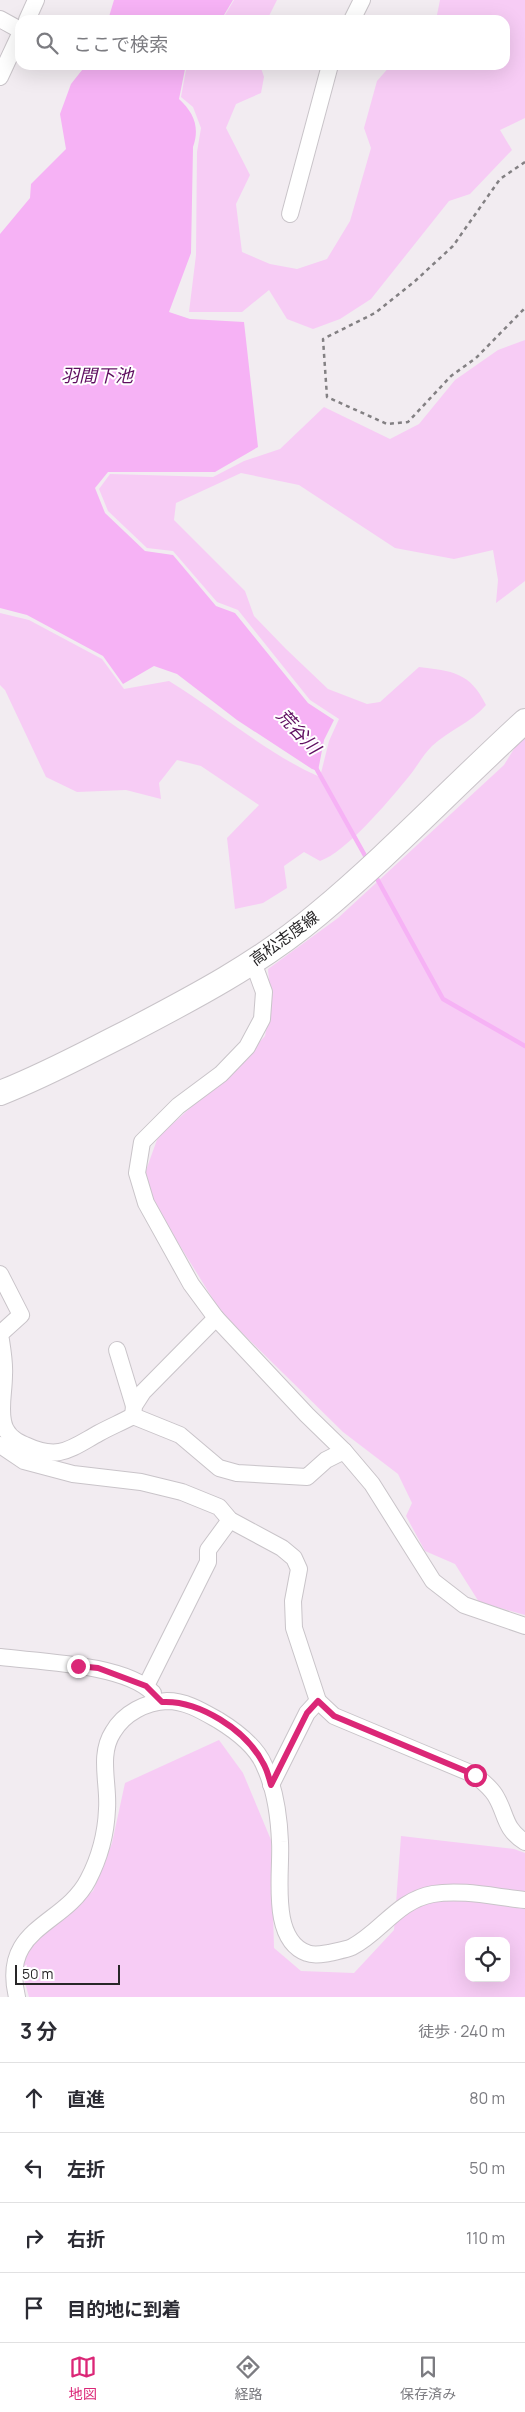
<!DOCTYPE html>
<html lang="ja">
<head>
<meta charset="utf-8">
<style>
	:root { --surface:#fff; --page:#f2f2f3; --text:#2b2b33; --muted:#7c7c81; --line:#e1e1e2; --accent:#db2777 }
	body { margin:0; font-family:Manrope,"Noto Sans JP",sans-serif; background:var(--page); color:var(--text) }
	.controls { position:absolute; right:15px; bottom:15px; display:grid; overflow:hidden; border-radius:10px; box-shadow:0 5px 20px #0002 }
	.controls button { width:45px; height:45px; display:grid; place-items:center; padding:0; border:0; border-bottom:1px solid var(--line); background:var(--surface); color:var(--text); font:25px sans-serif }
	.scale { position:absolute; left:15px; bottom:12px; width:105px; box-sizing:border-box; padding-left:5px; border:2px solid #282628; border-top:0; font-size:14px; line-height:18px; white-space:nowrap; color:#282628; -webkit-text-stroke:4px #fff; paint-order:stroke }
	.stop { position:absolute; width:15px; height:15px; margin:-11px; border:4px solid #db2777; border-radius:50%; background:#fff }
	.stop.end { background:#db2777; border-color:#fff; box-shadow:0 1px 5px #0008 }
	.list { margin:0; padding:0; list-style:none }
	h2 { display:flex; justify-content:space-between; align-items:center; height:65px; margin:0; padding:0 20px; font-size:21px }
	h2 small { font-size:16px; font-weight:400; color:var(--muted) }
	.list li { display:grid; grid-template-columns:32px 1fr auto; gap:15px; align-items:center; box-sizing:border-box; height:70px; padding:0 20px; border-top:1px solid var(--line) }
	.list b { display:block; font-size:19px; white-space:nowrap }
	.list em { font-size:16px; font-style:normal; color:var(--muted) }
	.icon { flex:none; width:28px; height:28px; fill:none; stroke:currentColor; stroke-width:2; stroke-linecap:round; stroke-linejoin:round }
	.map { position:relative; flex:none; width:525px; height:1997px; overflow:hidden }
	.search { position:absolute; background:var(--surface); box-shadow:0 5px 20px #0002; left:15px; right:15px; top:15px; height:55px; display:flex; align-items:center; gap:12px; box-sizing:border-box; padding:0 18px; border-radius:15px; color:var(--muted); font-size:19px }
	.sheet { height:345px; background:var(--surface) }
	nav { display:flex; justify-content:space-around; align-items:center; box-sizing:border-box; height:70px; border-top:1px solid var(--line); background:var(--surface); font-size:14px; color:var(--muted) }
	nav a { display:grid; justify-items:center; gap:2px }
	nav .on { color:var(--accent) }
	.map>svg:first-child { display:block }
</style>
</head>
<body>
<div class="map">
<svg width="525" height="1997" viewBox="0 0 525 1997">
	<rect width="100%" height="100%" fill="#f2ecf1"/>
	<g fill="#f7ccf5" fill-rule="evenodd">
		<polygon points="234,0 277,0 267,20 222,20"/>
		<polygon points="440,0 525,0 525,118 500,130 512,150 470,194 449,201 371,299 340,319 313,329 287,319 269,290 242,312 189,312 196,255 197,152 201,128 193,107 181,97 186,70 190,65 260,65 264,77 261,93 236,104 226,128 250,175 236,204 242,252 270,264 297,269 327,259 350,221 371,148 364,128 377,81 391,65 505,65 505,20 432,20 437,15"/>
		<path d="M525,340V581L496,603L498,580L493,550L454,559L395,548L299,485L241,473L176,503L174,520L245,591L254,616L286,649L328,689L367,704L380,702L419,667C452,671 470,672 486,705C471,723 449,730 432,746C422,756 415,770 406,780C387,803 346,852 320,861L304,852L284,866L287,888L263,903L235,909L227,838L259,805L201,766L177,760L159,783L161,799L126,790L77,792L46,777L5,690L0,685V613L29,620L102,659L124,689L169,681C220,712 265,753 320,777L329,741L339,719L310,700L238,610L217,602L173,551L147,548L108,511L99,489L110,474L213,477L244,461L280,449L324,407L390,439L419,424L455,380L498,350Z"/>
		<polygon points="525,737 525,1615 479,1602 455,1564 425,1551 406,1516 412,1503 398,1474 343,1432 221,1312 154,1204 145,1173 158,1137 239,1064 265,1036 271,1004 268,969 338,918 504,765 517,744"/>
		<path d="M219,1740L243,1773L271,1840L274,1948L301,1971L354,1973L394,1930L401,1836L514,1849L525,1853V1997H29L20,1965L36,1940L93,1891L112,1843L125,1783ZM469,1941H506V1978H469Z"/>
	</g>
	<g fill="#f6b2f5">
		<polygon points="114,0 233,0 221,20 108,20"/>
		<path d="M86,65H188L185,69L179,99C194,113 200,127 193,147L191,253L169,312L190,319L244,322L258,447L215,472H108L95,488L105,513L145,551L173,555L216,606L235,613L308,703L334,720L324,740L318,771L312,769L237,720L177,674L154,666L123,684L103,656L27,615L0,608V234L30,198L31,184L66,149L60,114L71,84Z"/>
	</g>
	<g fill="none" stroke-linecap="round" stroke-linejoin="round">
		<g stroke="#f6b2f5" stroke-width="4.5">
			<polyline points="316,768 368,861"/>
			<polyline points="375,875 443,999 525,1046"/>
		</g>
		<defs>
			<g id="street">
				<polyline points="0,19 20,30"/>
				<polyline points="27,20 36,0"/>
				<polyline points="352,20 362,0"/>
				<polyline points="0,77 20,34"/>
				<polyline points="290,214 330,65"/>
				<polyline points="253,962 264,992 262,1019 247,1047 221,1074 178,1106 142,1142 137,1173 146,1203 191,1284 216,1318 307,1415 344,1451 372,1484 433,1581 464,1605 525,1626"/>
				<path d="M0,1274L21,1315L0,1334C2,1347 5,1362 4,1375C4,1391 0,1406 3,1421C5,1434 15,1441 25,1445C59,1461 70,1449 99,1433C110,1427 122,1422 133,1416L180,1435L219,1468L237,1473L307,1477L326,1460L344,1451"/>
				<polyline points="117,1350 134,1406"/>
				<polyline points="133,1416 134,1406 143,1392 216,1318"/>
				<path d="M0,1445L24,1461L73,1474L141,1482L182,1492L219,1507L230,1520L282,1548L294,1558L299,1569L293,1601L294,1628L318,1701L334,1716L475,1775C482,1781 490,1787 495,1795C507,1814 503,1828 525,1842"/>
				<path d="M0,1657C40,1662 125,1664 153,1693"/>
				<polyline points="146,1686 208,1562 208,1550 230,1520"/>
				<polyline points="271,1785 307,1713 318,1701"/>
				<path d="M17,1997C0,1927 64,1926 88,1880C100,1857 106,1835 107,1809C109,1784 98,1755 113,1732C124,1713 146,1702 167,1701C186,1701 202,1711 218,1720C236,1731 256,1746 264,1765C275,1788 279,1817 280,1842C282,1872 269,1939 307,1953C314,1956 322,1954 329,1953C337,1951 345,1950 352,1947C381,1932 398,1900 433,1894C462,1889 495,1897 525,1900"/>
			</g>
			<path id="secondary" d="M0,1093C44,1076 84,1054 126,1033C193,998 260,963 318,914C390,854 455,785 525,721"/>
		</defs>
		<use href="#street" stroke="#c9c4c9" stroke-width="18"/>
		<use href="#secondary" stroke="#c9c4c9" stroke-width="26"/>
		<polyline stroke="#838083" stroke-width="2.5" stroke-dasharray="4 4" stroke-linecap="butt" points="525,162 500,179 453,246 414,282 375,313 323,339 327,397 387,424 408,422 451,376 476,358 525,308"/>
		<use href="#street" stroke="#fff" stroke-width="16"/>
		<use href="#secondary" stroke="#fff" stroke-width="24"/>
	</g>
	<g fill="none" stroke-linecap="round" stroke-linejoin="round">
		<path stroke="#db2777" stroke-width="6" d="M78,1666L98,1668L146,1686L162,1702C199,1700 246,1730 263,1763C267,1769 269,1778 271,1785L307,1713L318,1701L334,1716L475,1775"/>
	</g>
	<g text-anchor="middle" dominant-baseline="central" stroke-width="4" stroke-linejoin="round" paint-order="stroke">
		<g font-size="16" fill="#282628" stroke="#fff">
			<text transform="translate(284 938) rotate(-36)">高松志度線</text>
		</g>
		<g font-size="18" font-style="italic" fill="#5f0e60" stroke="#fff">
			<text x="97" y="375">羽間下池</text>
			<text transform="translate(299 731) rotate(47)">荒谷川</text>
		</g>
	</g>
</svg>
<div class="controls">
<button><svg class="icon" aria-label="locate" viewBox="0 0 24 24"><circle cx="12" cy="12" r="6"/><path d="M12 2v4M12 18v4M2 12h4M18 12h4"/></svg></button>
</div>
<div class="scale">50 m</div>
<div class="stop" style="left:475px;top:1775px"></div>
<div class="stop end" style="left:78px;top:1666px"></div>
<div class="search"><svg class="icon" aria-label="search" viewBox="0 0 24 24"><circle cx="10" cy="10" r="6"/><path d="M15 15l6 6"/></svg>ここで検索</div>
</div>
<section class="sheet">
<h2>3 分<small>徒歩 · 240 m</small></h2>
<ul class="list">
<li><svg class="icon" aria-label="ahead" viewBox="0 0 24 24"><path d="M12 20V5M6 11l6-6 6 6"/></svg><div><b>直進</b></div><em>80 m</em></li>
<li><svg class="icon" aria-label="left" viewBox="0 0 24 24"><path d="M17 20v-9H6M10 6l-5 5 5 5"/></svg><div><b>左折</b></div><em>50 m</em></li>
<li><svg class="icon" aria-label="right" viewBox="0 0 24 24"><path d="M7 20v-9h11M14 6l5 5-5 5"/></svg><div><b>右折</b></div><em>110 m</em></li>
<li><svg class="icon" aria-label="arrive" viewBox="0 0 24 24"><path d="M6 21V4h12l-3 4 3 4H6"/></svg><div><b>目的地に到着</b></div></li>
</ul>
</section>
<nav>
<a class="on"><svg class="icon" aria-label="map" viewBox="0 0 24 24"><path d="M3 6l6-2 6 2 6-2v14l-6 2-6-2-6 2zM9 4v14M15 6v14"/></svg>地図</a>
<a><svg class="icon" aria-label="directions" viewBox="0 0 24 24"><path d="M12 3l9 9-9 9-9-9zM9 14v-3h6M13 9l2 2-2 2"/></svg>経路</a>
<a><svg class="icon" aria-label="saved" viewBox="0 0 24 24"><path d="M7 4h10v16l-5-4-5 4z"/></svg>保存済み</a>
</nav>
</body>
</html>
